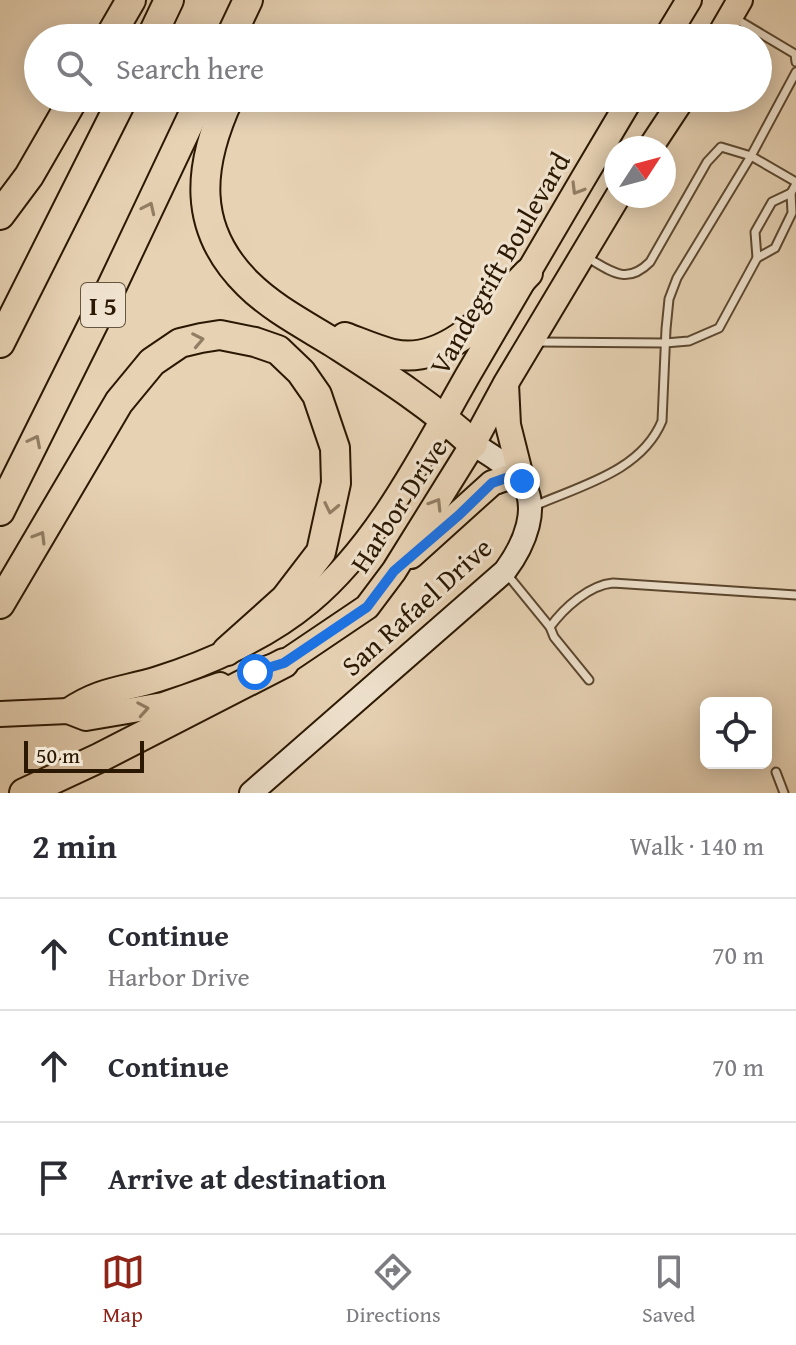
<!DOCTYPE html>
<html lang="en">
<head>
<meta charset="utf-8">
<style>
	:root { --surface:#fff; --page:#f7f7f7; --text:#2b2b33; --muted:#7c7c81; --line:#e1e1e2; --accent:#8f2418 }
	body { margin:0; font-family:"Gentium Book Plus",serif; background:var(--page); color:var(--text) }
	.controls { position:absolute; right:24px; bottom:24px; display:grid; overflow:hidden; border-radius:12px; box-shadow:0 4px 20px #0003 }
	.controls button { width:72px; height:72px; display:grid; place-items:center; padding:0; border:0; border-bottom:2px solid var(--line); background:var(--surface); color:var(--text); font:40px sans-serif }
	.compass { position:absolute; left:604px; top:136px; width:72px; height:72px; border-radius:50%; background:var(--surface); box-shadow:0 4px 20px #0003; rotate:54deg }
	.scale { position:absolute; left:24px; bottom:20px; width:120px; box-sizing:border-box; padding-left:8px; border:4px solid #2b1802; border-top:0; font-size:22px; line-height:28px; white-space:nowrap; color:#2b1802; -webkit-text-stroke:6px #efe2ce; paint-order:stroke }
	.stop { position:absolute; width:24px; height:24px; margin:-18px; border:6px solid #1a73e8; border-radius:50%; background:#fff }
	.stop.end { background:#1a73e8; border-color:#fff; box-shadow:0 2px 8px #0008 }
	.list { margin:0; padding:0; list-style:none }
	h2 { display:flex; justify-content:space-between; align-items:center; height:104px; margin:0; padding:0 32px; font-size:34px }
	h2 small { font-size:26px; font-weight:400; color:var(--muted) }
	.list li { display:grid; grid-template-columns:52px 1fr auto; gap:24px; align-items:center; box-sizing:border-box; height:112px; padding:0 32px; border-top:2px solid var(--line) }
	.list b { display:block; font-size:30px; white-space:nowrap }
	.list p { margin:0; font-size:26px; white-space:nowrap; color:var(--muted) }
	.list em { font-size:26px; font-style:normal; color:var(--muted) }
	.icon { flex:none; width:44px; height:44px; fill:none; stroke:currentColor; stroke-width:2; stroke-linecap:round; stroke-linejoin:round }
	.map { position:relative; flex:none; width:796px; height:793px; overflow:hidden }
	.search { position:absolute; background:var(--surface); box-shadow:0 4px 20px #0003; left:24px; right:24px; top:24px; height:88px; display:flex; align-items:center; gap:20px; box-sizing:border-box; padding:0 28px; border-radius:44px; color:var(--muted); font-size:30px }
	.sheet { height:440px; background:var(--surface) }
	nav { display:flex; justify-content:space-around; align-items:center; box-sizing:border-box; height:112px; border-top:2px solid var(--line); background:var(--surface); font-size:22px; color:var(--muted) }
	nav a { display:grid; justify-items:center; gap:4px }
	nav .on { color:var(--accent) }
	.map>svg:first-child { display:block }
</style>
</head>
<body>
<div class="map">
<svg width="796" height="793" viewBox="0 0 796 793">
	<rect width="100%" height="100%" fill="#e7d2b4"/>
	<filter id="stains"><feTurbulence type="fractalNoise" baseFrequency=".0025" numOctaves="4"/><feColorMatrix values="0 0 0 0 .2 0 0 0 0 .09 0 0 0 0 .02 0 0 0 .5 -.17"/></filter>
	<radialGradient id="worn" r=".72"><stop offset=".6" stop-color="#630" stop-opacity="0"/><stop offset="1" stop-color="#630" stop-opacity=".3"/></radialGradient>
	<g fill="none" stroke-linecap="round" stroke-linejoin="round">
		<defs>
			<g id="lane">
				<polyline points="733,17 795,54 796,62"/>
				<path d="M588,258C612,272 627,285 650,262L707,162L721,147L751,156L796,182"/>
				<polyline points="757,258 755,232 772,202 791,193 796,184"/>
				<polyline points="537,342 665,343 689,341 719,328 757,258 775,248 792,213 791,193"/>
				<path d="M532,507C579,486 641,472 662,421L666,329L669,299L677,278L751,156L796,72"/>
				<polyline points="506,573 550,627"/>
				<path d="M589,680L554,637L550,627C564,608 589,585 613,583L796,595"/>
				<polyline points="776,772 784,793"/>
			</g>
			<path id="secondary" d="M251,793L505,571C523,547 543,505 519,478C506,464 489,454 473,444"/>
			<g id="primary">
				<polyline points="666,38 689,0"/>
				<polyline points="718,38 740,0"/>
				<polyline points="650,148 683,98"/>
				<polyline points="411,556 492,483 506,478 522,481 508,425 506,384"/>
				<polyline points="265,669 284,663 367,607 394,571 473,444 506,383 618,196"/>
				<path d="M68,711C100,689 122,690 158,679C209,663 267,637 309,602C378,545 424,452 468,375C522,283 576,190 631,98"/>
				<polyline points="0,714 68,711 86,718 163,705 220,685"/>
			</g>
			<g id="highway">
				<polyline points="109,38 131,0"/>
				<polyline points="151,38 169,0"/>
				<polyline points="230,38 248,0"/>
				<path d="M229,98C198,165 191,228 248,284C272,308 305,325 334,343C382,374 431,405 473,444"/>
				<polyline points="0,215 29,176 74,98"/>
				<path d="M345,337C361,343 377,350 393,354C449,366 494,308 528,273"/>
				<polyline points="0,343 123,98"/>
				<polyline points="0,511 112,286 201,98"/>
				<polyline points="0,604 119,402 152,362 180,343 201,338 220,335 255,342 278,350 301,372 317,395 335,448 336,483 321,552 285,599 227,651"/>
				<polyline points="24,793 99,758 284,663"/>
			</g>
		</defs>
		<use href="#lane" stroke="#5a462e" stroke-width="11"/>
		<use href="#secondary" stroke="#2b1802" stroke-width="26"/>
		<use href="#primary" stroke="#2b1802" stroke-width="28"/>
		<use href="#highway" stroke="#2b1802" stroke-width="32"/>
		<use href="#lane" stroke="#efe2ce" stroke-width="7"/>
		<use href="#secondary" stroke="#efe2ce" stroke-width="22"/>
		<use href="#primary" stroke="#e7d2b4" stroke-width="24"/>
		<use href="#highway" stroke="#e7d2b4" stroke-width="28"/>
	</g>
	<defs><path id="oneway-chevron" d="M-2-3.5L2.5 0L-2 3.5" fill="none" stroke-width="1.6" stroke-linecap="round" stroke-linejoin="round" transform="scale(2)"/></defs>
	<g stroke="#927e64">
		<use href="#oneway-chevron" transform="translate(577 189) rotate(121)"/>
		<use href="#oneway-chevron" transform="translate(149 208) rotate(-65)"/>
		<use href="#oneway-chevron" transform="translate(198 340) rotate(-11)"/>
		<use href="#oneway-chevron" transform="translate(35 441) rotate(-63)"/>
		<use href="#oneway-chevron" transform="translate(436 504) rotate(-58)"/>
		<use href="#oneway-chevron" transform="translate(331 508) rotate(102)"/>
		<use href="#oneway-chevron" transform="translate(40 537) rotate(-59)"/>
		<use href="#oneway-chevron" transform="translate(143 709) rotate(-10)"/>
	</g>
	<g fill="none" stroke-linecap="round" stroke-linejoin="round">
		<polyline stroke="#1a73e8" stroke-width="10" points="255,672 284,663 367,607 394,571 459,515 492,483 506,478 522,481"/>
	</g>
	<g text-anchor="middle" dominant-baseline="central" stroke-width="6" stroke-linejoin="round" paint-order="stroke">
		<rect fill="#efe2ce" stroke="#66553f" stroke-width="2" x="81" y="283" width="44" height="44" rx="6"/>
		<g font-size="26" font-weight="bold" fill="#2b1802">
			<text x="103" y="305">I 5</text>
		</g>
		<g font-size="28" fill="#2b1802" stroke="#efe2ce">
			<text transform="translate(499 263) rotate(-60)">Vandegrift Boulevard</text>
			<text transform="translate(398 505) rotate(-57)">Harbor Drive</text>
			<text transform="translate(416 606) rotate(-42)">San Rafael Drive</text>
		</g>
	</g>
	<rect width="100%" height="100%" filter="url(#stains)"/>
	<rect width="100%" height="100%" fill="url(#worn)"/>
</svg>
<div class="controls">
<button><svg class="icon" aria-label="locate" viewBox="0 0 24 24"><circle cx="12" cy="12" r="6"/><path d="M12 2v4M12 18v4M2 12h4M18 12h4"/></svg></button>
</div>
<svg class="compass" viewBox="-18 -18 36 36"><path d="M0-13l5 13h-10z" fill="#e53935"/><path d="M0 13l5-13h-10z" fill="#7c7c81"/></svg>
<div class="scale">50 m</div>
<div class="stop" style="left:255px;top:672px"></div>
<div class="stop end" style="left:522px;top:481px"></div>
<div class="search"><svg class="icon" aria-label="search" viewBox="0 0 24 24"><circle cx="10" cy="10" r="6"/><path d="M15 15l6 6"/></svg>Search here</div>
</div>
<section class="sheet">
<h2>2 min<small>Walk · 140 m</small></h2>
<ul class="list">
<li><svg class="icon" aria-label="ahead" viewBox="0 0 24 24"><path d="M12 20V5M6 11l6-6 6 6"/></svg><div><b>Continue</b><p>Harbor Drive</p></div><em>70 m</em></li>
<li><svg class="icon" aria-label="ahead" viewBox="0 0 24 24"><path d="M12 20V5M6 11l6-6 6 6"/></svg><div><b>Continue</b></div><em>70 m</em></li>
<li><svg class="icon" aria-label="arrive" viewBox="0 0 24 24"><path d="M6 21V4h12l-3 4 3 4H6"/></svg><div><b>Arrive at destination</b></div></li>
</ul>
</section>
<nav>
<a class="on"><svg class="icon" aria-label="map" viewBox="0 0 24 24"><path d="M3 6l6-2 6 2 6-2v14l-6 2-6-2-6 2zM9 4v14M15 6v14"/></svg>Map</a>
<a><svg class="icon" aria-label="directions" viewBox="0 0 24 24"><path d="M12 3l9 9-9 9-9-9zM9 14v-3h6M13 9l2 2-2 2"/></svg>Directions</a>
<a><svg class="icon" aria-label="saved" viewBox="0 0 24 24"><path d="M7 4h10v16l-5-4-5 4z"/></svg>Saved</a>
</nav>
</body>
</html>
